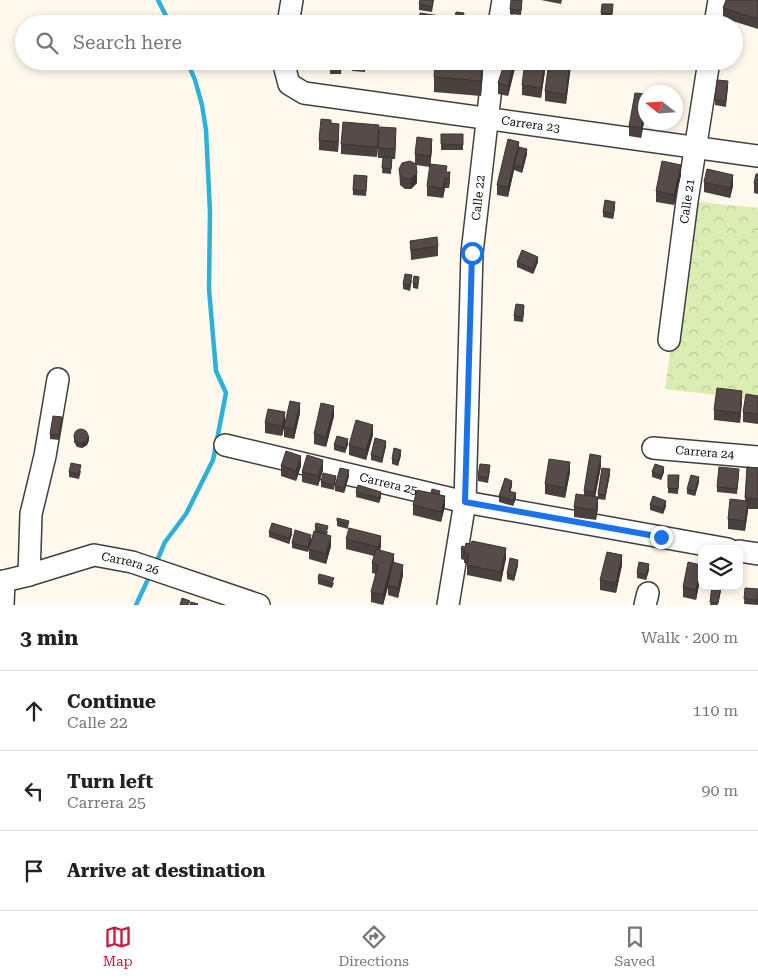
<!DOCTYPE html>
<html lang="en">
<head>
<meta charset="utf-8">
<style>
	:root { --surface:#fff; --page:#f2f2f2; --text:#222; --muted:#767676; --line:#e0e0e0; --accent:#c8193f }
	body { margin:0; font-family:"Roboto Serif",serif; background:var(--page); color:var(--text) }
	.controls { position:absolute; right:15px; bottom:15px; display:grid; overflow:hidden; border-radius:10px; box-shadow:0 2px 8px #0003 }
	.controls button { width:45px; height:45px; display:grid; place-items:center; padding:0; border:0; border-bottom:1px solid var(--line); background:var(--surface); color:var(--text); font:25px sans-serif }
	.compass { position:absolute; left:638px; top:85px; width:45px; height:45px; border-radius:50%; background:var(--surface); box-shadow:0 2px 8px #0003; rotate:287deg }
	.stop { position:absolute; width:15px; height:15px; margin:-11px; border:4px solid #1a73e8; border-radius:50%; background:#fff }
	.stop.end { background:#1a73e8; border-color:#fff; box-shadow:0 1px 5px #0008 }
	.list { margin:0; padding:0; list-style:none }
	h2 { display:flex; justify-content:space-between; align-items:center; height:65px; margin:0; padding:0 20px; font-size:21px }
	h2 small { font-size:16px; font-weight:400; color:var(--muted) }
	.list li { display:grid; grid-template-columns:32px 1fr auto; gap:15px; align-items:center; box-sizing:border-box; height:80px; padding:0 20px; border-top:1px solid var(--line) }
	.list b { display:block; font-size:19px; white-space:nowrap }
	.list p { margin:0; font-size:16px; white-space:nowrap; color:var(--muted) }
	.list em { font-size:16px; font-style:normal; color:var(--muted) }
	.icon { flex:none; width:28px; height:28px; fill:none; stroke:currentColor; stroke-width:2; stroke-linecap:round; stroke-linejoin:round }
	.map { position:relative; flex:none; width:758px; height:605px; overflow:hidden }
	.search { position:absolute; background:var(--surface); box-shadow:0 2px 8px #0003; left:15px; right:15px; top:15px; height:55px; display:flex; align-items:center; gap:12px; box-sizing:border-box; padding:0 18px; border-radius:28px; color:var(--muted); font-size:19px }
	.sheet { height:305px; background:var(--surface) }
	nav { display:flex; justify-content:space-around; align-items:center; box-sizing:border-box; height:70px; border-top:1px solid var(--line); background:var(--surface); font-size:14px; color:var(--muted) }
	nav a { display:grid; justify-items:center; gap:2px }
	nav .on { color:var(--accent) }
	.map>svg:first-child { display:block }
</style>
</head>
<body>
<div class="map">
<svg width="758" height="605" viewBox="0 0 758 605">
	<defs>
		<pattern id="park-crowns" width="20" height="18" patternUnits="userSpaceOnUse" patternTransform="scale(1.25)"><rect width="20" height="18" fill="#dbedb2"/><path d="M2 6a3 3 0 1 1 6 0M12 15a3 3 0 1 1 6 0" fill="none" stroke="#bbca98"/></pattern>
	</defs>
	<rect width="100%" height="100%" fill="#fff8ec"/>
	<polygon fill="url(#park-crowns)" points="691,201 758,208 758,400 665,389"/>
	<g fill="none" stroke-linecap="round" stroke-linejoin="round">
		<g stroke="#2db1d8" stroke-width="4.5">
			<polyline points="158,0 170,24"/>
			<polyline points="156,563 165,542 186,514 213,460 226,393 216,371 209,289 210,212 206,130 202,105 195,80 187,61"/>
			<polyline points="136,605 150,575"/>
		</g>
		<defs>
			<g id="minor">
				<polyline points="288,24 292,0"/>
				<polyline points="499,24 503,0"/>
				<polyline points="715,24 719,0"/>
				<path id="s1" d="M283,61L289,84L304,93L758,156"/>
				<path id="s2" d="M669,340L687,201L709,61"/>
				<path id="s3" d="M225,445L465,502L728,549"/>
				<path id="s4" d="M653,448L758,457"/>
				<polyline points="739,551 758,554"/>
				<polyline points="29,575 31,514 45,456 58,379"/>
				<path id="s5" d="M0,582L29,575L94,555L132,562L259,605"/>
				<polyline points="3,605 4,581"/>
				<path id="s6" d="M448,605L465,502L472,253L494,61"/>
				<polyline points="645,605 648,593"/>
			</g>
		</defs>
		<use href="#minor" stroke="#3f3f3f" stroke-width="24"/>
		<use href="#minor" stroke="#fff" stroke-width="21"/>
	</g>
	<g fill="#4a403e">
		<polygon points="434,0 432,12 419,10 419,4"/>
		<polygon points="541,0 562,0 561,4"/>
		<polygon points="758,0 758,29 723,18 723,8"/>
		<polygon points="613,4 612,19 601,19 601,13"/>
		<polygon points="522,5 521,15 510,14 510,9"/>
		<polygon points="330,61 342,61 341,74 330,74"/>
		<polygon points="343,61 352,61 351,69 342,68"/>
		<polygon points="352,61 366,61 365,72 352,71"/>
		<polygon points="515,61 515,68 508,96 498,94 498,83"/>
		<polygon points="571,61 566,104 545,101 545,91"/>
		<polygon points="545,71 541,98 522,95 522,85"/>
		<polygon points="483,72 481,96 434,92 434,77"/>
		<polygon points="728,86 726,107 715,105 715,100"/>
		<polygon points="646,94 646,111 641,138 629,136 629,126"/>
		<polygon points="331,123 339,134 338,152 319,150 319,140"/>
		<polygon points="379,125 377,157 341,154 341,144"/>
		<rect x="441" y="134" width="22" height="16"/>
		<polygon points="396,138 395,159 392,159 391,174 382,173 383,158 378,158 378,148"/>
		<polygon points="519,147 527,154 522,173 514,170 508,197 497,195 497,185"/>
		<polygon points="432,149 430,167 416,165 417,183 411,189 405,189 400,185 399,169 415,164 415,154"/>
		<polygon points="447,172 450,172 450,182 449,188 445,188 443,198 427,196 427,186"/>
		<polygon points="758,174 758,204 758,194 754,193 754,183"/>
		<polygon points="681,175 674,205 656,202 656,191"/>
		<polygon points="367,181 366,196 353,195 353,190"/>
		<polygon points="704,182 733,186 730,198 704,192"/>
		<polygon points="615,207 613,219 603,217 603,212"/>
		<polygon points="410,241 438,246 438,256 411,260"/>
		<polygon points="517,262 538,262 533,274 517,267"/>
		<polygon points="412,280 410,291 403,289 403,284"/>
		<polygon points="419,282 418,289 413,288 413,283"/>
		<polygon points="524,310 523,322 514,321 514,316"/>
		<polygon points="758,396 758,424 743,422 743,412"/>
		<polygon points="742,401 740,423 714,420 714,410"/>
		<polygon points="300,413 294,439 284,437 284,428 282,436 265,433 265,423 285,422"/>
		<polygon points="334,416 326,447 314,444 314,434"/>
		<polygon points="62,422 59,440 50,439 50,434"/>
		<polygon points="373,435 366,460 349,455 349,445"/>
		<polygon points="74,437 89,440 87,445 82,448 77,447 74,442"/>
		<polygon points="348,444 345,453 334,450 334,445"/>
		<polygon points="386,446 382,463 371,460 371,455"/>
		<polygon points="401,455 398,466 392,464 392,459"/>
		<polygon points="281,466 301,466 296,481 281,476"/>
		<polygon points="601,466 595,497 598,497 598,494 610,474 605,500 598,499 598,507 596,520 574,517 574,507 584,495 584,491"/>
		<polygon points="747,467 758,468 758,509 748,509 745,531 728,529 728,519 745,501"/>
		<polygon points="323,470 318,486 302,482 302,472"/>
		<polygon points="490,470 488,483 478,481 478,476"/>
		<polygon points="81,471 79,479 69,477 69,472"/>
		<polygon points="570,472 565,498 545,494 545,484"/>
		<polygon points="652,472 664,472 661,480 652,477"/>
		<polygon points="739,474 737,494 717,492 717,487"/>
		<polygon points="668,475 679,475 678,494 668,493"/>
		<polygon points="336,476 334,490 321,487 321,482"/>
		<polygon points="349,476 344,493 335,491 335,486"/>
		<polygon points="699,482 695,496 687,494 687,489"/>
		<polygon points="512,486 510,492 516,498 513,506 499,502 499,496"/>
		<polygon points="356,492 381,497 379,503 356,497"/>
		<polygon points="440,495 445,506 441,522 413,515 413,505"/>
		<polygon points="650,505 666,506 663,514 650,510"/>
		<polygon points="337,521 349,521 348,529 337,526"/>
		<polygon points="315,527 328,531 327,534 331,546 326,564 309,559 309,547 308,552 292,548 292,543 311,540 315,531"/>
		<polygon points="269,532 292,534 289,544 269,537"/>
		<polygon points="346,539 381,546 380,551 394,562 403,575 398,598 388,595 388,587 383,605 371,602 371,592 376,574 372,573 372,563 374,556 346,549"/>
		<polygon points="471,544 506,558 501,582 467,575 467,564 464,563 464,560 461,559 461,549"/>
		<polygon points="518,565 514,581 507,579 507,574"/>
		<polygon points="622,565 616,593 600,590 600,580"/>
		<polygon points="649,570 646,580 637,578 637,573"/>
		<polygon points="701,575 696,600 683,597 683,587"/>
		<polygon points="318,579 334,583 332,588 318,584"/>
		<polygon points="712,586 718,605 710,605"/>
		<polygon points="745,588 758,589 758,605 744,604"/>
	</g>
	<g fill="#3c3432">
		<polygon points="483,61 483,72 481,96 481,81"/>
		<polygon points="514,61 515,61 515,68 508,96 508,86"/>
		<polygon points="545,61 545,71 541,98 541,88"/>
		<polygon points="570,61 571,61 571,66 566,104 566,94"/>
		<polygon points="646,101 646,111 641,138 641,128"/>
		<polygon points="339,124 339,134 338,152 338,142"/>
		<polygon points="379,125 379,136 377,157 377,147"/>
		<polygon points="396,128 396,138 395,159 395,149"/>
		<polygon points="432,139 432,149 430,167 430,156"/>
		<polygon points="519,142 519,152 514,165 514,170 508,197 508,187"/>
		<polygon points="527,149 527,154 522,173 522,167"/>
		<polygon points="681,165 681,175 674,205 674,195"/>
		<polygon points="417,173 417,183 411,189 411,179"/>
		<polygon points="733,175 733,186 730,198 730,188"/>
		<polygon points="445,178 445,188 443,198 443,188"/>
		<polygon points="615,202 615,207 613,219 613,214"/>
		<polygon points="538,257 538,262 533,274 533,269"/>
		<polygon points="742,391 742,401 740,423 740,413"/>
		<polygon points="300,403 300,413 294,439 294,429"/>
		<polygon points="334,406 334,416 326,447 326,437"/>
		<polygon points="285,412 285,422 282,436 282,426"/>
		<polygon points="373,425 373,435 366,460 366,450"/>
		<polygon points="89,435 89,440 87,445 82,448 82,443"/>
		<polygon points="348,439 348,444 345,453 345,448"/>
		<polygon points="386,441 386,446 382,463 382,458"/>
		<polygon points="401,450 401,455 398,466 398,461"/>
		<polygon points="301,456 301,466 296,481 296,471"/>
		<polygon points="601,456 601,466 594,503 594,492"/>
		<polygon points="323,460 323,470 318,486 318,476"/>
		<polygon points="570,462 570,472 565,498 565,488"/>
		<polygon points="664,467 664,472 661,480 661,475"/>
		<polygon points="610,469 610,474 605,500 605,495"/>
		<polygon points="349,470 349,476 344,493 344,488"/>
		<polygon points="699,477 699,482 695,496 695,491"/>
		<polygon points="512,481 512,486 509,496 509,491"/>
		<polygon points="381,492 381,497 379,503 379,498"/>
		<polygon points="516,493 516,498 513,506 513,501"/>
		<polygon points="445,496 445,506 441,522 441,512"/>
		<polygon points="598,497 598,507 596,520 596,510"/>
		<polygon points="666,501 666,506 663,514 663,509"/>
		<polygon points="748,501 748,511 745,531 745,521"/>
		<polygon points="292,529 292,534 289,544 289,538"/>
		<polygon points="311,535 311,540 308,552 308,547"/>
		<polygon points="331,536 331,546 326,564 326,554"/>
		<polygon points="381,536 381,546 378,557 378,547"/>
		<polygon points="506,548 506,558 501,582 501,572"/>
		<polygon points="394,554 394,564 383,605 383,595"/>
		<polygon points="622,555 622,565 616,593 616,583"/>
		<polygon points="518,560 518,565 514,581 514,576"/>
		<polygon points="649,564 649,570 646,580 646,575"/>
		<polygon points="403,565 403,575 398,598 398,588"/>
		<polygon points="701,565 701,575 696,600 696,590"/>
		<polygon points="721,586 722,586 718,605 718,603"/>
	</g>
	<g fill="#564b48" stroke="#3c3432">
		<polygon points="420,0 433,0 432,7 419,4"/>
		<polygon points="511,0 522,0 521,10 510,9"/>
		<polygon points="726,0 758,0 758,19 723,8"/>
		<polygon points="602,4 613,4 612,14 601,13"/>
		<polygon points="456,12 464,13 462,24 454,24"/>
		<polygon points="420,13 440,16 439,24 419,24"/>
		<polygon points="330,61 341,61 341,64 330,63"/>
		<polygon points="343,61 351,61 351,64 342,63"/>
		<polygon points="435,61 482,61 481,81 434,77"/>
		<polygon points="505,61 514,61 508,86 498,83"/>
		<polygon points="525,61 545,61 541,88 522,85"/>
		<polygon points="549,61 570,61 566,94 545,91"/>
		<polygon points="717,80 728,81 726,101 715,100"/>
		<polygon points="635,93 646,94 646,101 641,128 629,126"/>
		<polygon points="321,119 331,120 331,123 339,124 338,142 319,140"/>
		<polygon points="343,122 379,125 377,147 341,144"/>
		<polygon points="380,127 396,128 395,149 378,148"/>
		<polygon points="441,134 463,134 463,145 441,144"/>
		<polygon points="417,137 432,139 430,156 415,154"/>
		<polygon points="508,139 519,142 508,187 497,185"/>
		<polygon points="519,147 527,149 522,167 514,165"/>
		<polygon points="383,157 392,158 391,169 382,168"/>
		<polygon points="410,161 416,164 417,173 411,179 405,179 400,175 399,169 402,163"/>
		<polygon points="662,161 681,165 674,195 656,191"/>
		<polygon points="430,164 447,166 446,172 450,172 449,178 445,178 443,188 427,186"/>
		<polygon points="707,169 733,175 730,188 704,182"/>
		<polygon points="756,174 758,174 758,184 754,183"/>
		<polygon points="354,175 367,176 366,191 353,190"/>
		<polygon points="605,200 615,202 613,214 603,212"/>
		<polygon points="437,237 438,246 411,250 410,241"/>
		<polygon points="522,250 538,257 533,269 517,262"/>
		<polygon points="405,274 412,275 410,285 403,284"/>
		<polygon points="414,276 419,277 418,284 413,283"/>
		<polygon points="516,304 524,305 523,317 514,316"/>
		<polygon points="717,388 742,391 740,413 714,410"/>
		<polygon points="746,394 758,396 758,414 743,412"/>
		<polygon points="290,401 300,403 294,429 284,427"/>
		<polygon points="321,403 334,406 326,437 314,434"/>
		<polygon points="268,409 285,412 282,426 265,423"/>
		<polygon points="53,416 62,417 59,435 50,434"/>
		<polygon points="356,420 373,425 366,450 349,445"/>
		<circle cx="81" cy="436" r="7"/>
		<polygon points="337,436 348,439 345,448 334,445"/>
		<polygon points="375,438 386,441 382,458 371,455"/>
		<polygon points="394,448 401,450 398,461 392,459"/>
		<polygon points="286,451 301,456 296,471 281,466"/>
		<polygon points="590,454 601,456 594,492 584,491"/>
		<polygon points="307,455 323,460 318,476 302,472"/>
		<polygon points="549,459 570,462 565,488 545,484"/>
		<polygon points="71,463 81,465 79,474 69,472"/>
		<polygon points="480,464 490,465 488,478 478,476"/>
		<polygon points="655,464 664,467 661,475 652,472"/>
		<polygon points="719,467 739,469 737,489 717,487"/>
		<polygon points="747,467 758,468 758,499 745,498"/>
		<polygon points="340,468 349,470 344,488 335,486"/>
		<polygon points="602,468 610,469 605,495 598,494"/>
		<polygon points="323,473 336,476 334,485 321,482"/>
		<polygon points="668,475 679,475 678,489 668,488"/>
		<polygon points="691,475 699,477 695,491 687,489"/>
		<polygon points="505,478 512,481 509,491 516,493 513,501 499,496"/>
		<polygon points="358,485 381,492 379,498 356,492"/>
		<polygon points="432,489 440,491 439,495 431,493"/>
		<polygon points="417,490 445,496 441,512 413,505"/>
		<polygon points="576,494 598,497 596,510 574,507"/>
		<polygon points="653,496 666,501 663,509 650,505"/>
		<polygon points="730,499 748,501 745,521 728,519"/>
		<polygon points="337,518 349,521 348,524 337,521"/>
		<polygon points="272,523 292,529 289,538 269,532"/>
		<polygon points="316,523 328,526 327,530 315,527"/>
		<polygon points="349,528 381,536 378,547 346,539"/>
		<polygon points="295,530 311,535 308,547 292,543"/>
		<polygon points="314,531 331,536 326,554 309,549"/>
		<polygon points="472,541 506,548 501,572 467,565 469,554 464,553 465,550 461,549 462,546 465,547 466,543 471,544"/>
		<polygon points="376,549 394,554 383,595 371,592 378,565 372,563"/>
		<polygon points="607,552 622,555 616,583 600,580"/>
		<polygon points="510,558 518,560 514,576 507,574"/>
		<polygon points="393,562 403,565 398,588 388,585"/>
		<polygon points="639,562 649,564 646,575 637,573"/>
		<polygon points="688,562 701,565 696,590 683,587"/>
		<polygon points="319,574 334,578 332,583 318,579"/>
		<polygon points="712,586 721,586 718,603 710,602"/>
		<polygon points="745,588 758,589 758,600 744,599"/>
		<polygon points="182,598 190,601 188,605 180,605"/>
		<polygon points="191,602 198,604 197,605 190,605"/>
	</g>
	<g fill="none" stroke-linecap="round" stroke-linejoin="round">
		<polyline stroke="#1a73e8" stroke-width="6" points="472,253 465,502 661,537"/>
	</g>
	<g text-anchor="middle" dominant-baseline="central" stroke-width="5" stroke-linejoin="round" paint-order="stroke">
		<g font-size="12" fill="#0c0c0c" stroke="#fff">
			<text stroke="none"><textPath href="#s1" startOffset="270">Carrera 23</textPath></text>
			<text stroke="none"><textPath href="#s6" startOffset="409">Calle 22</textPath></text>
			<text stroke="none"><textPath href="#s2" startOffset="140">Calle 21</textPath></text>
			<text stroke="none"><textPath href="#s4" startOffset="52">Carrera 24</textPath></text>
			<text stroke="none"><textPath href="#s3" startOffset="168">Carrera 25</textPath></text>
			<text stroke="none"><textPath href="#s5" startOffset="135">Carrera 26</textPath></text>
		</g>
	</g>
</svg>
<div class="controls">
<button><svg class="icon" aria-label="layers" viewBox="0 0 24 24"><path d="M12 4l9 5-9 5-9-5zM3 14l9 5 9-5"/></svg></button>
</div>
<svg class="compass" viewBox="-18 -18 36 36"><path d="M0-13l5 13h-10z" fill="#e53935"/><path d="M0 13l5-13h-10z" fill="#767676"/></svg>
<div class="stop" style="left:472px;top:253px"></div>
<div class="stop end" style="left:661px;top:537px"></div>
<div class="search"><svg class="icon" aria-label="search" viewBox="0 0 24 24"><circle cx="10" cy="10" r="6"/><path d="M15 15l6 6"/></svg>Search here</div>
</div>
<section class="sheet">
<h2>3 min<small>Walk · 200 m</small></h2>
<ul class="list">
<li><svg class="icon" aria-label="ahead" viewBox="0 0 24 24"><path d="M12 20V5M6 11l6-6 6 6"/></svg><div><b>Continue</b><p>Calle 22</p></div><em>110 m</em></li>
<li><svg class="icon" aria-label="left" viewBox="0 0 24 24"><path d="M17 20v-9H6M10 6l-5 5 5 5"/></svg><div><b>Turn left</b><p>Carrera 25</p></div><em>90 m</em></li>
<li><svg class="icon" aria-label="arrive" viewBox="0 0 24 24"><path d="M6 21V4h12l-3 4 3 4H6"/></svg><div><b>Arrive at destination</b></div></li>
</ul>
</section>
<nav>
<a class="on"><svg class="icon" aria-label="map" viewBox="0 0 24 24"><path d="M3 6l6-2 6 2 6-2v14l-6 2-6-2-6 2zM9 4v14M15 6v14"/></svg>Map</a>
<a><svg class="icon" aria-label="directions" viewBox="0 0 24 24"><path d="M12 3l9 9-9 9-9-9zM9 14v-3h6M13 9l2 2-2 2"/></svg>Directions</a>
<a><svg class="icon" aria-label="saved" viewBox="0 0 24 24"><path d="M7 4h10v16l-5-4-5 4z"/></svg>Saved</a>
</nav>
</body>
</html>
